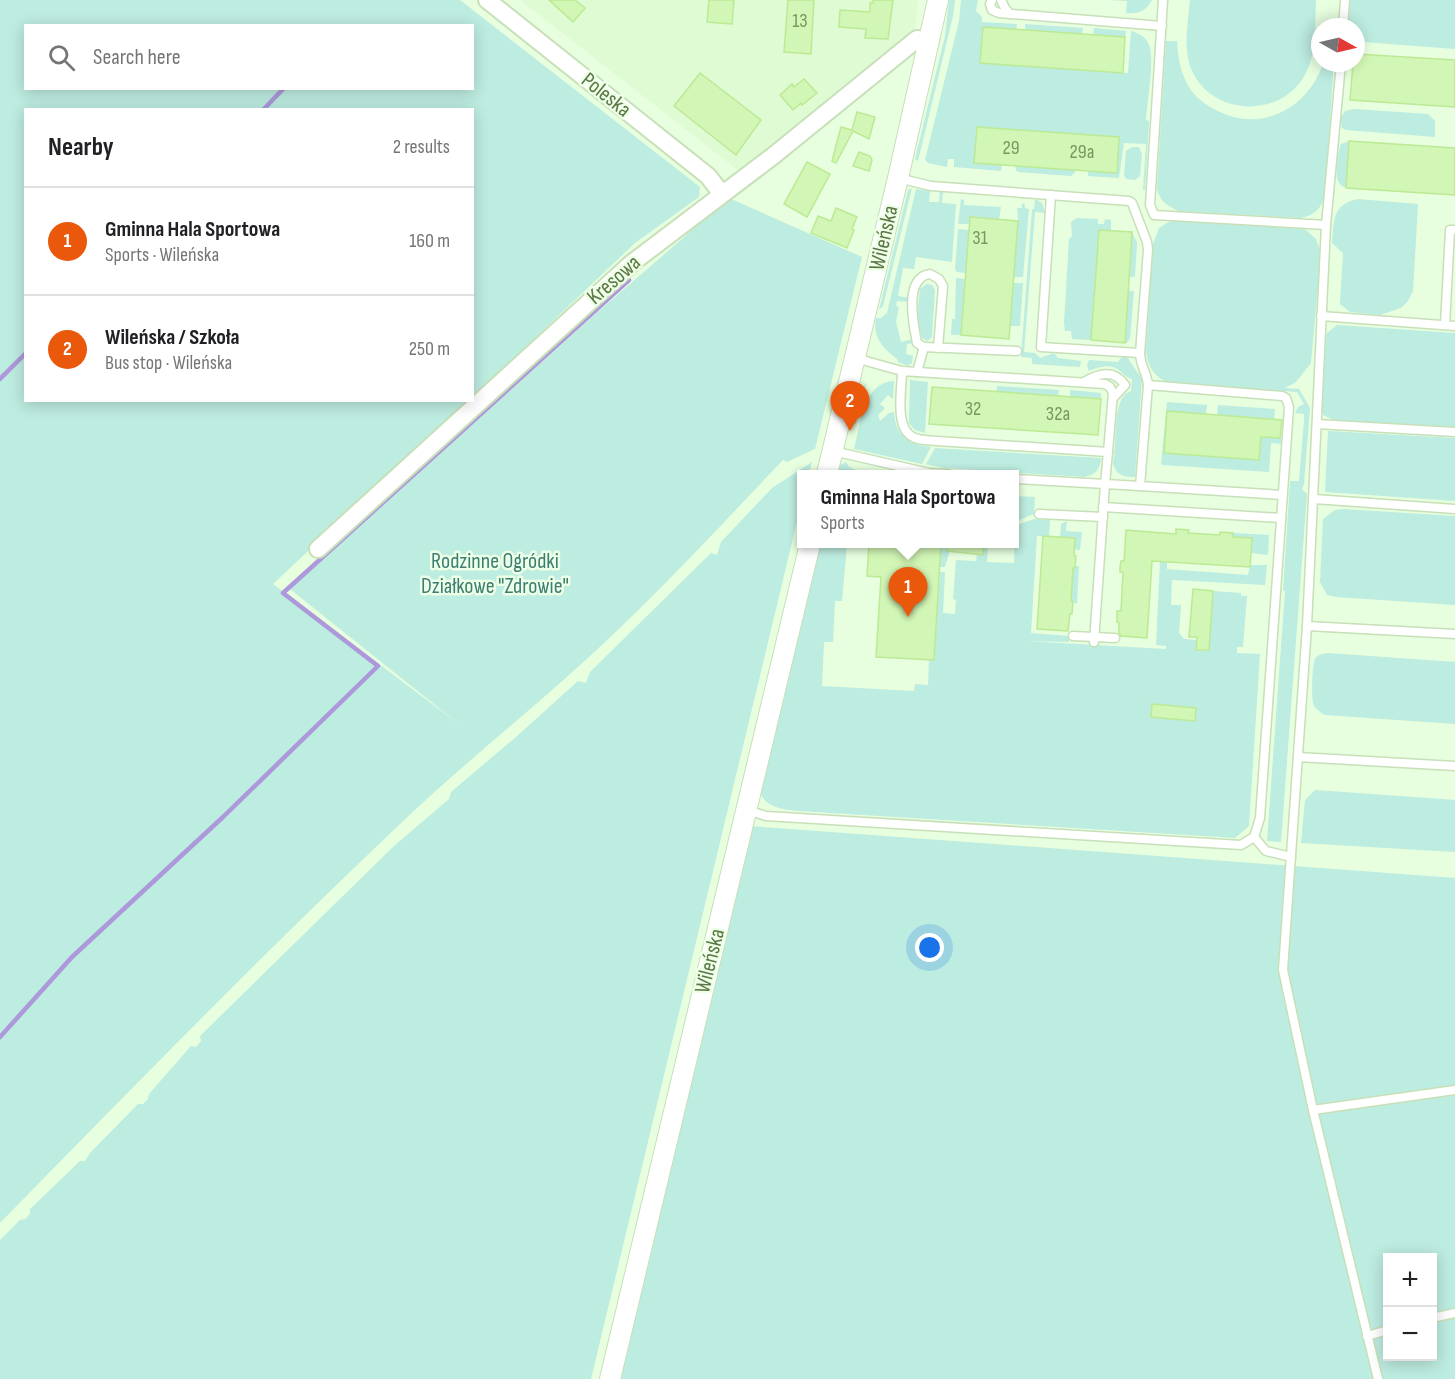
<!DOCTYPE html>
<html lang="en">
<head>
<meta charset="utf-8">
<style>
	:root { --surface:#fff; --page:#f2f2f2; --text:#202124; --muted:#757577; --line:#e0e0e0; --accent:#ea580c }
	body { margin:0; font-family:"Sofia Sans Condensed",sans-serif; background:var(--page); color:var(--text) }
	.controls { position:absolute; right:18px; bottom:18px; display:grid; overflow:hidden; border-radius:0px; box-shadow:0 3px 15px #0003 }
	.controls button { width:54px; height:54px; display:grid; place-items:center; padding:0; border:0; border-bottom:2px solid var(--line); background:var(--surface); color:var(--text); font:30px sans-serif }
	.compass { position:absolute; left:1311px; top:18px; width:54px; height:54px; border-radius:50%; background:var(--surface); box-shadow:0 3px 15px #0003; rotate:98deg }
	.you { position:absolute; left:930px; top:948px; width:21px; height:21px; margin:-15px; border:4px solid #fff; border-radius:50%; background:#1a73e8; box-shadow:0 0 0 9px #1a73e833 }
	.badge { display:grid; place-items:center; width:39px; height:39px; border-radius:50%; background:var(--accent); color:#fff; font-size:20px; font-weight:700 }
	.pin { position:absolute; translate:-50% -50px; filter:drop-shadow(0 2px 3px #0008) }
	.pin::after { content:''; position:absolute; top:32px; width:21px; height:18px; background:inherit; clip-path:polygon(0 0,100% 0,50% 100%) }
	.popup { position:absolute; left:797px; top:470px; width:222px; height:78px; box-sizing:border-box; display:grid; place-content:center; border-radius:0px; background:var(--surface); filter:drop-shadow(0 2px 4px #0005); font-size:20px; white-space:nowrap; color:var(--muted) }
	.popup b { font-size:22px; color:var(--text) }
	.popup::after { content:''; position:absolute; left:50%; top:100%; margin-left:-12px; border:12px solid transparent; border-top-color:var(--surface) }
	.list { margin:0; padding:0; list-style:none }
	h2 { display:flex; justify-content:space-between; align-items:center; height:78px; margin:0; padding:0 24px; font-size:26px }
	h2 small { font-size:20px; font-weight:400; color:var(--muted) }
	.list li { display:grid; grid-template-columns:39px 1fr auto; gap:18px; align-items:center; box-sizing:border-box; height:108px; padding:0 24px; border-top:2px solid var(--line) }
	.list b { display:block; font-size:22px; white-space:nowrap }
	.list p { margin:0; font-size:20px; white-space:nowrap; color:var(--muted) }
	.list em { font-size:20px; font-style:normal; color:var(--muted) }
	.icon { flex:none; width:33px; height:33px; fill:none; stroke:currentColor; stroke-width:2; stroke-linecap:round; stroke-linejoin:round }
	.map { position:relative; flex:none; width:1455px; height:1379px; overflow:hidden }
	.search { position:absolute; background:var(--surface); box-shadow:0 3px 15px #0003; left:24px; top:24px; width:450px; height:66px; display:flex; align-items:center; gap:15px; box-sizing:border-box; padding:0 21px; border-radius:0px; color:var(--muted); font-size:22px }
	.panel { position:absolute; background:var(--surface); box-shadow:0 3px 15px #0003; left:24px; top:108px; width:450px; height:294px; border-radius:0px }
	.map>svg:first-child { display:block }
</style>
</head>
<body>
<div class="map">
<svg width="1455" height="1379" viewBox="0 0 1455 1379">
	<rect width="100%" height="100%" fill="#e7fedf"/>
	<polygon fill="#dffbd3" points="520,0 918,0 915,30 854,77 739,171"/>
	<g fill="#bdece0" fill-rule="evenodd">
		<path d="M0,0H460L700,187L699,197L635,243L473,397L472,110H26V400L468,401L273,584L460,725L290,589L592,317L729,198L862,257L815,449L787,462L783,460C720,526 658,594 590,656C528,713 462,765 401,823C264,953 132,1088 0,1223ZM26,26H472V88H26Z"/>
		<polygon points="949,0 955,0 953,16 918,161 915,159 945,36"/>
		<path d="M961,0H978L976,11L982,17V22L1017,24L1016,30L983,27L981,63L1128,73L1131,31C1139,33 1146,37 1149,45C1155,58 1147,103 1146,120L1149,121L1145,190H1143L1146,144L1124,143L1119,178L1088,176V171L1119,137L977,127L974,163L1002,165L1001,171L954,167V159H948L947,167L928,163L925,160L959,21Z"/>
		<path d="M1108,0H1152C1146,11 1139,14 1126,13L1127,1Z"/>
		<path d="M1190,0H1316C1315,24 1317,51 1306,73C1284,117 1216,118 1193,73C1182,51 1188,23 1190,0Z"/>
		<polygon points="1349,0 1455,0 1455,49 1363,42 1356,37 1356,27 1349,27"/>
		<polygon points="1025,24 1083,28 1082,34 1025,30"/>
		<polygon points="1094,28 1126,31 1125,37 1093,35"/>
		<path d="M1166,41H1177C1178,58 1181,76 1191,90C1198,100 1209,107 1220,112C1263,133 1310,106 1323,63H1334L1325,194C1322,208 1315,215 1301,218L1178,211C1167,205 1159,201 1157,188Z"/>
		<polygon points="1354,109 1428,114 1435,121 1435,137 1346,130 1342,128 1340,119 1345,111"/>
		<path d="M1349,141L1346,188C1342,186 1340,185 1338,181C1335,175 1338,151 1341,144Z"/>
		<polygon points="1132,147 1139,147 1142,154 1140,176 1135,180 1126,179 1124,175 1126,151"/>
		<polygon points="1015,166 1075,170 1075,172 1071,176 1018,172 1016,170"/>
		<polygon points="912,188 883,306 879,310 908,190"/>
		<path d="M916,189L930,191L929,202H939L940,192H943L942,203L956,204L952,262L916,257L914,269L903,268L898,296L909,298L908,302L897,301L896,306L899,307L896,322L901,342L914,339V343L907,344L906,354L913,356L912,363L908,366L898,362L897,359C883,349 872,336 876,318H881L887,313Z"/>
		<polygon points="961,199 964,200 964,205 1001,207 999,219 970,217 969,224 958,224"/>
		<polygon points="1035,199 1042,203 1045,213 1035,212 1024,352 1035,353 1040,358 1054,353 1058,358 1081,361 1080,367 1032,364 1032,358 1021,357 1032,209 1034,209"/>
		<path d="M1358,199L1418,204L1413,291L1408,301L1401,308L1380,315L1350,312L1340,304L1343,253L1332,243C1334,221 1332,204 1358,199Z"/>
		<polygon points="1024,203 1025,208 1029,209 1023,277 1013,277 1018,218 1017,208 1022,208 1022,204"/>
		<polygon points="1077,218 1098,219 1098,224 1104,224 1105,219 1111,220 1111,231 1099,230 1091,340 1072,339 1071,331 1065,331 1064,323 1069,239 1072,236 1071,222"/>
		<path d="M1172,220L1305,229L1316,239L1321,253L1311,363L1296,382L1285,388L1299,389L1310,408L1304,484L1302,489L1307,494L1281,842L1267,841L1285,591L1283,590L1290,481H1299L1304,421V414L1295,413L1298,407L1304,404L1297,392L1173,384C1156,379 1148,369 1146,351L1153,244L1159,228Z"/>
		<polygon points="958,229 969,230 966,273 957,272 955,269"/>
		<polygon points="1132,232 1137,243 1135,277 1129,277"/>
		<polygon points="956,278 965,279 961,335 951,335 952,319 955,319"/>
		<polygon points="1013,283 1023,283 1020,326 1010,326"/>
		<polygon points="927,284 932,285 935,290 932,337 927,341 922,338 917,317 920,289"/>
		<polygon points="1128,291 1134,291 1130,338 1127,343 1125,343"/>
		<polygon points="1337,325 1455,333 1455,428 1336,421 1323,415 1321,408 1325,340 1327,333"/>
		<path d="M1122,357H1127L1142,379L1135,477C1123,477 1115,475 1113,462C1118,445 1111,396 1131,391L1132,379C1125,377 1124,374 1119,370C1110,363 1098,367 1089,371L1087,366L1089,360L1118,362Z"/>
		<polygon points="910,380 928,382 925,433 915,430 909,423"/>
		<path d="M894,381L893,399L888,395L880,404L885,408L878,415L880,421L889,413L894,412C895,435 909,445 931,447L922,464L854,449C861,423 862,383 894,381Z"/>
		<polygon points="866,383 856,424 847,422 855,397"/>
		<polygon points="997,386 1059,390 1058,396 996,392"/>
		<polygon points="1070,390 1101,393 1101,399 1070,397"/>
		<polygon points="1167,402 1207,405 1206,414 1259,460 1261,437 1283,438 1282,444 1271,443 1269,472 1163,465 1161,464"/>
		<polygon points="1218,405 1275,409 1274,420 1217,415"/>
		<polygon points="1328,431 1455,438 1455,501 1325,492"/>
		<path d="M935,448L1101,458C1100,469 1096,475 1084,477L944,468L926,464Z"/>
		<polygon points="812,462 809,474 802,474 801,505 591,1379 0,1379 0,1240 20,1220 25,1219 30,1214 30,1209 80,1161 85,1161 90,1153 138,1104 143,1104 148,1099 149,1094 191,1046 196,1047 201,1041 200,1036 394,846 449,799 451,792 516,737 578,681 586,683 590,672 711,553 717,555 721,542 772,488"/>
		<polygon points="846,462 849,467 858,471 859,474 834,474 838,466"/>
		<path d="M1015,496L1035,497L1034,514L1017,521V525L1034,519L1050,520L1049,536H1037L1031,633L1069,636V642L1024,641L1166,649V646L1156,645L1160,561H1167V569L1248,575L1250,565H1267L1265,585L1172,580L1171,605H1181L1179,633L1184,639L1197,640V651H1209L1213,591L1241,593V596H1247L1243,647H1237V653L1260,654L1249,826L1235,838L798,811C782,809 764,808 759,789L817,544H847L842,601H835L833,642H824L822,686L914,691L915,684L928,685L929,660L934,659L940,572H945L943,613L955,614L956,600L953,599L956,560L976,561L977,554L983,555L984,544H988L987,562L1014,563Z"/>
		<polygon points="1343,509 1455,516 1455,605 1336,597 1327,595 1320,582 1323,519 1335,510"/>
		<polygon points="1067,521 1066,531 1082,532 1080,550 1074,549 1060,537 1061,524"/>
		<polygon points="1233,533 1269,535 1268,555 1251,553 1252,538 1233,537"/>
		<polygon points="941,544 952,544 945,567 940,567"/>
		<polygon points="1075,566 1079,566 1077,604 1071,601 1073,568"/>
		<path d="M1328,653L1455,662V724L1325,715C1321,713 1317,710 1314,706C1311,699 1312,665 1315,659C1318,654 1323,654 1328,653Z"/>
		<polygon points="1315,790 1455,800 1455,852 1301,843 1305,800"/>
		<path d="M750,826L1455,878V1379H618ZM1388,1258H1432V1356H1388Z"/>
	</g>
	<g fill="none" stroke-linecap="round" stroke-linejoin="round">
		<g stroke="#ad98db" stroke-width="4.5">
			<polyline points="263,110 284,88"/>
			<polyline points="0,379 26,353"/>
			<polyline points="0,1037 72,957 223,817 378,666 283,593 629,280"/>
		</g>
	</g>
	<g fill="#d2f6b5" stroke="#bcea94" stroke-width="1.5">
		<polygon points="549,0 575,0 585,8 573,22"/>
		<polygon points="709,0 734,0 732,24 707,22"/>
		<polygon points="788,0 814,0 811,54 784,52"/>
		<polygon points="873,0 893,0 888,39 865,38 866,29 839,27 840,10 870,12 870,3 873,3"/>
		<polygon points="983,27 1125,37 1123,73 980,63"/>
		<polygon points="1356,54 1455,60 1455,107 1350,100 1353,63 1356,63"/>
		<polygon points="700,73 761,120 736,155 674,106"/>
		<polygon points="804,79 817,93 802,105 801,103 793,110 780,95 792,84 794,87"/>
		<polygon points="857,112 875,117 869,139 853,131 836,163 832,161 841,127 852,130"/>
		<polygon points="977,127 1119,137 1117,173 974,163"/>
		<polygon points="1349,141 1455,148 1455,195 1346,188"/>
		<polygon points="859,152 870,156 872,160 869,171 853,166"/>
		<polygon points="807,162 830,174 807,217 784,204"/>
		<polygon points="836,208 857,217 852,229 854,230 847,248 811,233 818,216 831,221"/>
		<polygon points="970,217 1018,221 1009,339 961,335"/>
		<polygon points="1099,230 1132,232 1125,343 1091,340"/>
		<polygon points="932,387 1101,399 1098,435 929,424"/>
		<polygon points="1167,411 1282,420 1280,438 1261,437 1259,460 1164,453"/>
		<polygon points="1176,529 1189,530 1188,533 1220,535 1220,532 1233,533 1233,537 1252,538 1250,567 1152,561 1147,638 1121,636 1119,633 1119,623 1117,622 1117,611 1121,611 1123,572 1120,572 1120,567 1121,561 1124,561 1126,530 1176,534"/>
		<polygon points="1043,536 1075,538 1074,555 1076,556 1075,568 1073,568 1071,601 1073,601 1072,614 1070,614 1068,631 1037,629"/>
		<polygon points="869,543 941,543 934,660 876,657 881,577 867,576"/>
		<polygon points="947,543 984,543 983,555 947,551"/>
		<polygon points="1193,589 1213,591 1209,650 1196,650 1197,637 1189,637"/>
		<polygon points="1152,704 1196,708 1195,721 1151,717"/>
	</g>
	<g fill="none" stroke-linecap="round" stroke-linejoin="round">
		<defs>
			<g id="service">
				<polyline points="992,0 990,4 992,10 999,13 1162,26"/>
				<polyline points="1001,0 1005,8 1010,14"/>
				<polyline points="1163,0 1150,205 1154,215 1326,225"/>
				<polyline points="1343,27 1345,0"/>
				<polyline points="1341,63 1326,225 1307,626 1283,970 1313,1110 1378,1379"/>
				<path d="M898,178L931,186L1129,201L1132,203L1147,242L1148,250L1140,353C1140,365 1147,373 1148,385"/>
				<polyline points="1051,195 1041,347 1140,353"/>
				<polyline points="1321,316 1455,326"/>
				<polyline points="1445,325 1450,230 1455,230"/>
				<path d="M924,347L917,343C914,328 906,289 921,278C923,275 927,275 930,274L939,279L943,286L938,348"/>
				<path d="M855,358L902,371L1105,384L1110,387L1113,393L1108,452L937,441C929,440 920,441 913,437C894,428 902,389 902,371"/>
				<polyline points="917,372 924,347 1017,351"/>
				<path d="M1084,382C1099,373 1114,369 1125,385L1113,398"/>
				<polyline points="1317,424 1455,432"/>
				<polyline points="833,451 929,473 948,474"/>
				<polyline points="1014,479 1105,484 1108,452"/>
				<polyline points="1314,499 1455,509"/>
				<polyline points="1103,507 1281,518"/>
				<polyline points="1039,514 1103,517"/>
				<polyline points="1307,626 1455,634"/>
				<polyline points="1073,636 1115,638"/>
				<polyline points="1094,642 1105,484 1140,486"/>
				<polyline points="1298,757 1455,766"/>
				<polyline points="747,810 766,816 1241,845 1254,837 1260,818 1289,407 1286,398 1282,396 1148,385 1140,486 1283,495"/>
				<polyline points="1254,837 1266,851 1291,857"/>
				<polyline points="1313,1110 1455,1090"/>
				<polyline points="1432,1318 1455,1313"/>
				<polyline points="1367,1336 1388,1330"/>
			</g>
			<g id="minor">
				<polyline points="487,0 708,176 722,194"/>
				<polyline points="318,549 632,263 773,156 917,39 930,41"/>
			</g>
			<g id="tertiary">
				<polyline points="827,474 898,178 938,0"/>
				<polyline points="610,1379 810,544"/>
			</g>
		</defs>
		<use href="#service" stroke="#c7e0b8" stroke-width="11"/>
		<use href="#minor" stroke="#c7e0b8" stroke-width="20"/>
		<use href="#tertiary" stroke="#c7e0b8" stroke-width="22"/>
		<use href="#service" stroke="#fff" stroke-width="8"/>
		<use href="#minor" stroke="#fff" stroke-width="16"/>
		<use href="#tertiary" stroke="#fff" stroke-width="20"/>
	</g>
	<g text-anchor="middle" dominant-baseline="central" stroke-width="5" stroke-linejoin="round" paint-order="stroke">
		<g font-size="20" fill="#7a9661">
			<text x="800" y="21">13</text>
			<text x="1011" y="148">29</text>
			<text x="1082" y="152">29a</text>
			<text x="980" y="238">31</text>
			<text x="973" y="409">32</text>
			<text x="1058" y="414">32a</text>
		</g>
		<g font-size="22" fill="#5d7645" stroke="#edffe7">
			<text transform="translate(606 95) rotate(39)">Poleska</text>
			<text transform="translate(884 238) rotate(-77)">Wileńska</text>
			<text transform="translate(614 280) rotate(-41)">Kresowa</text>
			<text transform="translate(710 961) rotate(-76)">Wileńska</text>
		</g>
		<g font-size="22" fill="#3c7e74" stroke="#edffe7">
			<text x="495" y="561">Rodzinne Ogródki<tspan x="495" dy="25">Działkowe "Zdrowie"</tspan></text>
		</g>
	</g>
</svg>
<div class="controls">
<button>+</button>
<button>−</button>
</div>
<svg class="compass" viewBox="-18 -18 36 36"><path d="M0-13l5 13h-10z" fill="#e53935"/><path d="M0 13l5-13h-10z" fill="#757577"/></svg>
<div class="you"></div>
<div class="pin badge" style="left:908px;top:617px">1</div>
<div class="popup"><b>Gminna Hala Sportowa</b>Sports</div>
<div class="pin badge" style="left:850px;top:431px">2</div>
<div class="search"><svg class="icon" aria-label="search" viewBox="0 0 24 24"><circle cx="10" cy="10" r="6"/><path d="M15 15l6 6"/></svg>Search here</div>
<section class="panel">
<h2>Nearby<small>2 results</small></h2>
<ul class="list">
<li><span class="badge">1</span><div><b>Gminna Hala Sportowa</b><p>Sports · Wileńska</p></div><em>160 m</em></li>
<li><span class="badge">2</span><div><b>Wileńska / Szkoła</b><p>Bus stop · Wileńska</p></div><em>250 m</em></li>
</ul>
</section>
</div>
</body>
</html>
